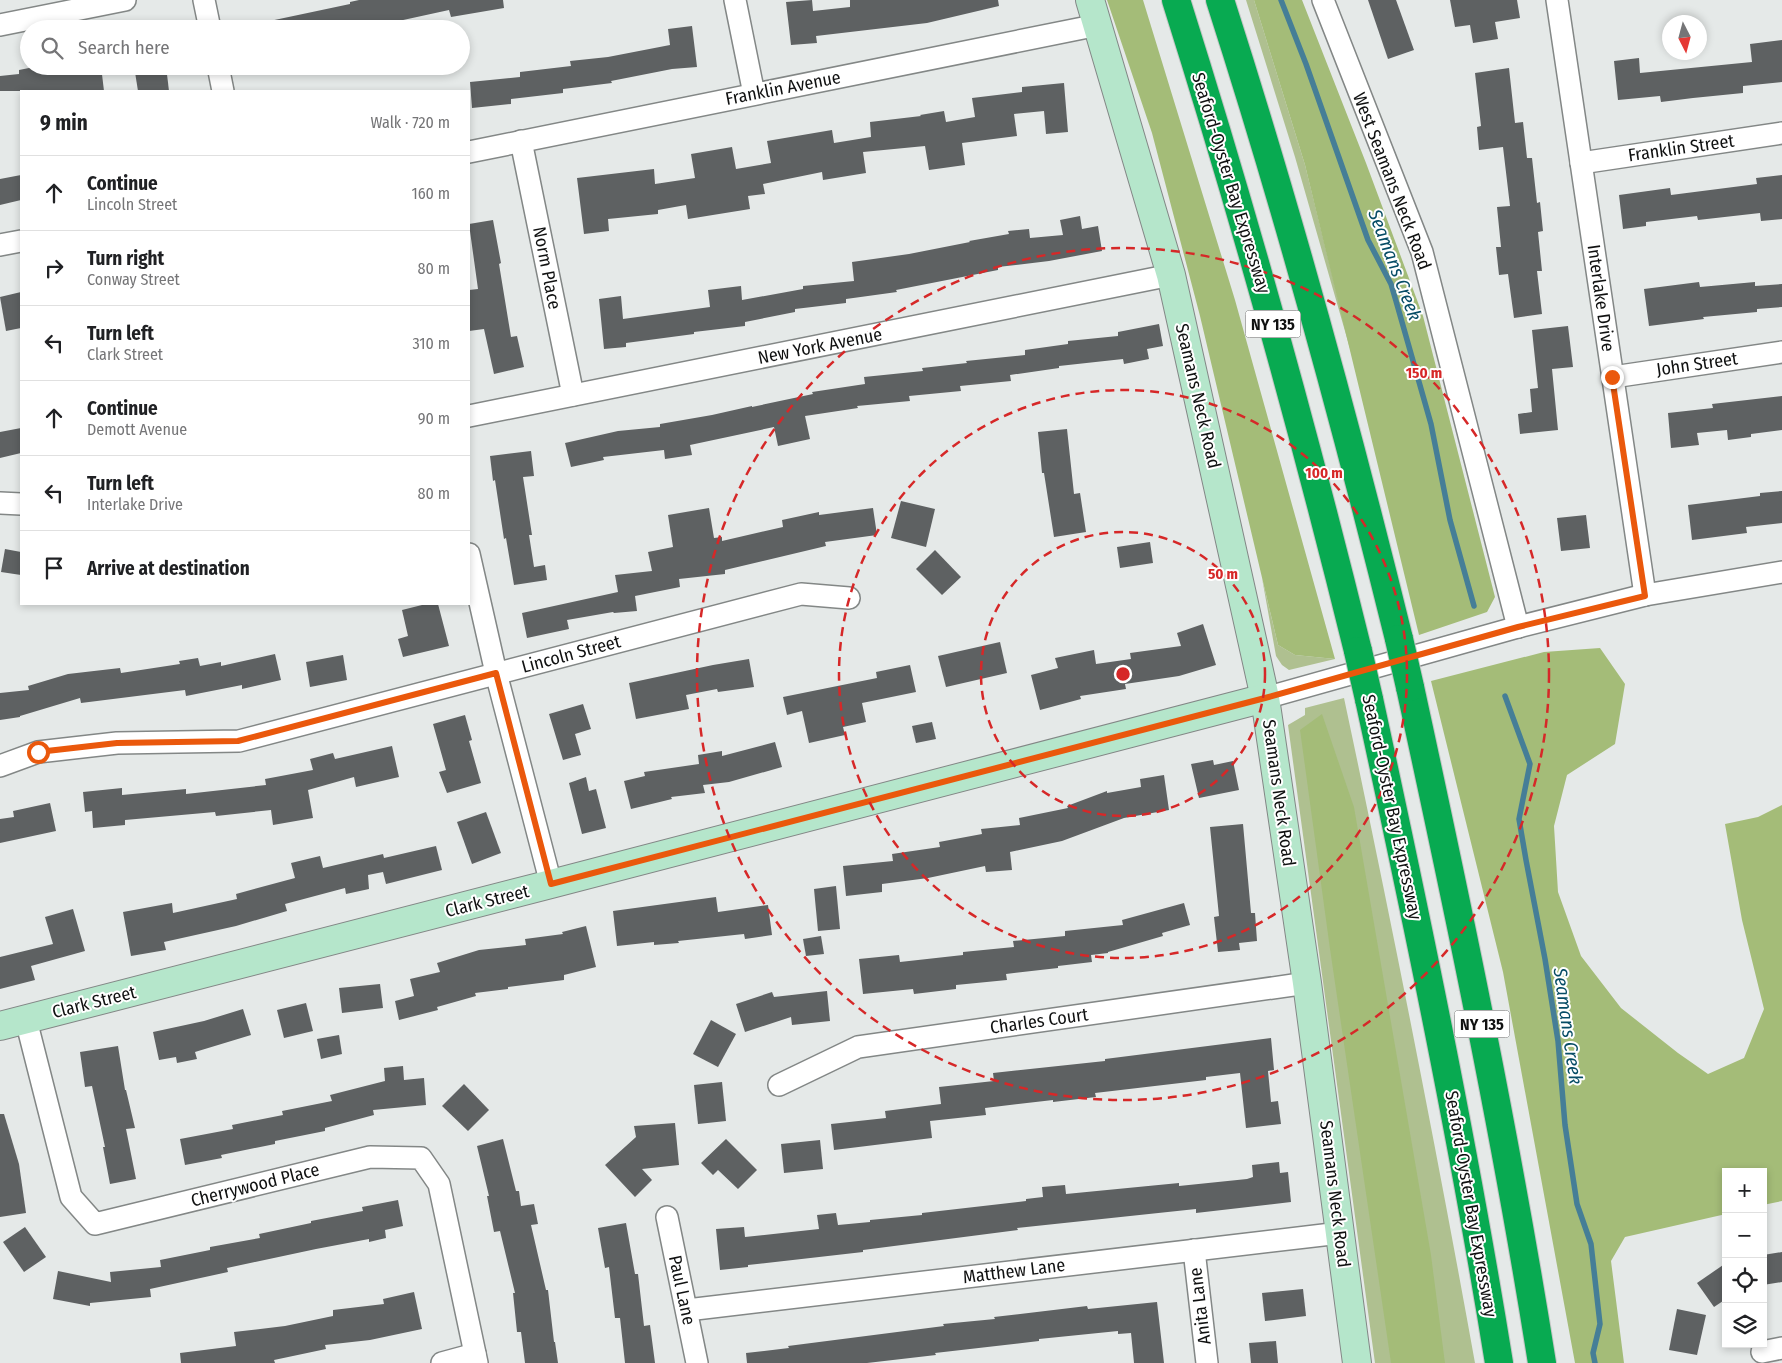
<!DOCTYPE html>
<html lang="en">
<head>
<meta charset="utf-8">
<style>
	:root { --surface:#fff; --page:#f6f6f6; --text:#202124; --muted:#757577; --line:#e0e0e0 }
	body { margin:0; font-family:"Fira Sans Condensed",sans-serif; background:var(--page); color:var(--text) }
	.controls { position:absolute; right:15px; bottom:15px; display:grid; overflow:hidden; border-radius:0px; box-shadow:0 2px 8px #0003 }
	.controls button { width:45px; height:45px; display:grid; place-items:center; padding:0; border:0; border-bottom:1px solid var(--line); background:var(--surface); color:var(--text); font:25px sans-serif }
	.compass { position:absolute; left:1662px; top:15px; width:45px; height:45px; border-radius:50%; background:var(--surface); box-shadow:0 2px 8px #0003; rotate:174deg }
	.stop { position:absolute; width:15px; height:15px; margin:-11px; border:4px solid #ea580c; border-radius:50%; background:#fff }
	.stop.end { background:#ea580c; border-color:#fff; box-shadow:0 1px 5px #0008 }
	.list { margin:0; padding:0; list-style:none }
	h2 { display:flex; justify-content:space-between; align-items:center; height:65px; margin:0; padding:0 20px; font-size:21px }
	h2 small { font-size:16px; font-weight:400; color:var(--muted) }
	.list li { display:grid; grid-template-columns:32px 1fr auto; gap:15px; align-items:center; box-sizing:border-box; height:75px; padding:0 20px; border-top:1px solid var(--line) }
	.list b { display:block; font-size:19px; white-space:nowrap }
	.list p { margin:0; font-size:16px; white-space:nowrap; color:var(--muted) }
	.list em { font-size:16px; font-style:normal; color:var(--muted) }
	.icon { flex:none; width:28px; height:28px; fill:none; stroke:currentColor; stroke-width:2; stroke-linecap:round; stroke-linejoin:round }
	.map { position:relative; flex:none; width:1782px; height:1363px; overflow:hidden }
	.search { position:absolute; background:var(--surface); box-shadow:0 2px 8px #0003; left:20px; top:20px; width:450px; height:55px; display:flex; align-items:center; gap:12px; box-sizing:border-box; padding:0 18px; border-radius:28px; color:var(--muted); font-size:19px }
	.panel { position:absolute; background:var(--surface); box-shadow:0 2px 8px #0003; left:20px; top:90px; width:450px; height:515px; border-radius:0px }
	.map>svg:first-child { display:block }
</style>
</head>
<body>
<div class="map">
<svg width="1782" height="1363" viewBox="0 0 1782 1363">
	<rect width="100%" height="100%" fill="#e5e9e8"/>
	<g fill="#afc090">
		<polygon points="1246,0 1254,0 1305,165 1353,359 1295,157"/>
		<polygon points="1262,578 1278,645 1295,655 1335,659 1289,670 1282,665 1276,656"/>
		<path d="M1344,698C1391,919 1435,1141 1475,1363H1375L1288,725L1305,715V708Z"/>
	</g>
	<g fill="#a4bc78">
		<polygon points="1107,0 1143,0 1235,300 1335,659 1295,655 1278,645 1200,316 1152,133"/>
		<polygon points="1254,0 1302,0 1366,163 1423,316 1495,597 1487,612 1419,635 1305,165"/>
		<polygon points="1600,648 1625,684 1615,744 1567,775 1554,826 1558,892 1581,956 1621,1008 1678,1053 1708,1074 1744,1058 1764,1009 1742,920 1725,824 1758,817 1782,805 1782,1201 1763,1205 1763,1172 1726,1172 1726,1214 1625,1237 1611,1261 1624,1363 1575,1363 1503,972 1431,681 1544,652"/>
		<polygon points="1322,714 1354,807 1431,1255 1445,1363 1391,1363 1330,949 1300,730"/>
	</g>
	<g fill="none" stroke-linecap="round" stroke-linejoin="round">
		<g stroke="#457e97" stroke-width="5.5">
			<polyline points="1281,0 1306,64 1368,240 1391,284 1396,301 1431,424 1450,520 1474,606"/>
			<polyline points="1505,696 1530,764 1519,819 1526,860 1545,959 1558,1041 1565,1125 1577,1204 1591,1244 1600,1324 1593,1353 1595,1363"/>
		</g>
	</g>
	<g fill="#5e6162">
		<polygon points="359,0 503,0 504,8 451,17 449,10 362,29 266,29 265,22 350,4 350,2"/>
		<polygon points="812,0 813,11 850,7 850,0 998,0 999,6 927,23 816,36 817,43 791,45 786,2"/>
		<polygon points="1368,0 1396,0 1414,50 1388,59"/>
		<polygon points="1450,0 1517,0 1520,18 1495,22 1498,39 1473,43 1470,25 1455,27"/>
		<polygon points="692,26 697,67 672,69 611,81 612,83 563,89 563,93 511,99 511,104 472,108 470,82 520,77 520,72 571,66 570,61 608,57 670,45 668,29"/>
		<polygon points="1782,40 1782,82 1743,86 1743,93 1693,98 1661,102 1660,96 1618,100 1614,61 1639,58 1640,73 1752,62 1750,44"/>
		<polygon points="39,66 101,66 104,91 0,91 0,76 19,74 19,70"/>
		<polygon points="134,66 166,66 169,91 138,91"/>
		<polygon points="1509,68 1515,123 1523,122 1527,158 1532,158 1537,203 1540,202 1543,231 1538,232 1542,271 1537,271 1542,314 1514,318 1508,274 1499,275 1496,247 1501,247 1497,207 1510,206 1503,147 1479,150 1477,127 1481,126 1475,73"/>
		<polygon points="1064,83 1068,132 1046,134 1044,111 1014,114 1017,136 962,143 965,165 929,170 925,146 863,152 866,173 823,180 822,172 763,184 765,194 748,196 750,209 688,219 686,205 658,210 658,214 608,219 609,231 584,234 577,178 654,169 655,184 695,178 691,154 732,147 736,169 771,163 767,141 832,130 834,143 871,137 870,122 921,116 920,115 944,111 946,122 975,117 972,98 1022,92 1022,87"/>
		<polygon points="21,175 21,200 0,205 0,179"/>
		<polygon points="1782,175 1782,219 1761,221 1760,213 1698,220 1697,216 1646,222 1646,226 1623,229 1619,195 1670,188 1671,195 1757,184 1756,178"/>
		<polygon points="1080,216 1082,229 1098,226 1102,251 1049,261 998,267 998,270 896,290 897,292 846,299 846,303 795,309 795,312 745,322 745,326 694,332 694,334 626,343 626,347 604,349 599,299 621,296 623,319 710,307 708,290 741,286 742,300 803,289 803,286 854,281 852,262 909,254 970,242 969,241 1009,234 1008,231 1029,229 1030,238 1063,235 1060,220"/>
		<polygon points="493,220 501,263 499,264 511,337 517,336 524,367 494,374 484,329 469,331 469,290 478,289 469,224"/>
		<polygon points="1699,282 1700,287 1755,282 1755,286 1782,284 1782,307 1757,309 1757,312 1703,317 1704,319 1649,326 1644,289"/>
		<polygon points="21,292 21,328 6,331 0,297"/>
		<polygon points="1159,324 1163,346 1147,349 1149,359 1124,364 1123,359 1059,366 1059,368 1010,375 1011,381 960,386 961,391 909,396 910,401 857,406 858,408 805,416 810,439 778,446 774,427 690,445 692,455 665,459 664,450 603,457 604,460 571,467 565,443 618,431 660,427 660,424 712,415 752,406 752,407 813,394 812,392 865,384 864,377 923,371 922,368 967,363 966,361 1025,355 1025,350 1068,344 1068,341 1118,336 1118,332"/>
		<polygon points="1568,326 1573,367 1552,369 1558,430 1520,434 1518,414 1532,412 1530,389 1538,388 1532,330"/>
		<polygon points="1782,396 1782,430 1751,434 1751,437 1728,440 1727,430 1697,433 1699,445 1671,448 1668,413 1713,408 1712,404"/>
		<polygon points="21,428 21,453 0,458 0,432"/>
		<polygon points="1067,429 1074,494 1080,493 1086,532 1054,537 1044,473 1042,473 1038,432"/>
		<polygon points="531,451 534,476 523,477 532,535 529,535 534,567 545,565 547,580 514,585 506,538 504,539 495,480 493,481 490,456"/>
		<polygon points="1782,491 1782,523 1746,527 1747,533 1692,540 1688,505 1760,496 1760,493"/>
		<polygon points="901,501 935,509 926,547 891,538"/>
		<polygon points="709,508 714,538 722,537 722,541 783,527 782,520 819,512 819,515 873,508 877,535 825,542 826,546 725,570 725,574 679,579 680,587 635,596 637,611 614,613 613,612 567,620 569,629 527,638 522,613 618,592 615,575 652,571 648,552 673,547 668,515"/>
		<polygon points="1586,515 1590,548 1561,551 1557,518"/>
		<polygon points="1150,542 1153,563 1120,568 1117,547"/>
		<polygon points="5,549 21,552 21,575 1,572"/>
		<polygon points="935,550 961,577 942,595 916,569"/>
		<polygon points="426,604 438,604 449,646 403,657 398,639 408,636 402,610"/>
		<polygon points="1203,624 1216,665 1179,676 1125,684 1126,689 1080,696 1081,699 1040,710 1031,675 1058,668 1055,658 1094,650 1096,664 1131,659 1130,653 1181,646 1177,633"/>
		<polygon points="1000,642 1007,673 946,687 938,656"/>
		<polygon points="275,654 281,680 242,689 242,685 186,696 185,690 81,703 80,698 20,716 20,717 0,720 0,693 29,690 28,686 68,674 120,668 121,673 180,664 179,661 198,658 200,666 221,662 221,666"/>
		<polygon points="343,655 347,680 310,687 306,662"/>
		<polygon points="749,659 754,687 718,692 717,689 686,695 689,709 636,719 629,683 713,665"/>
		<polygon points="910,665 916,692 862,703 866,722 843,727 845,735 809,743 802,711 787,715 783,697 877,678 876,672"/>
		<polygon points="583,704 591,729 575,734 581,755 563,760 549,714"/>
		<polygon points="465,715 472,740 469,741 481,783 447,793 439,772 446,770 433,724"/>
		<polygon points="932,722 936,739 916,743 912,726"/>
		<polygon points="775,742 782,767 729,782 703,785 705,793 671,797 672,799 631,809 624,781 645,776 644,772 699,764 698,755 722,751 722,756"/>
		<polygon points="392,746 399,777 356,787 354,777 308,790 313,818 273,825 271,810 216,816 215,812 125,820 125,825 93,828 92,811 85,812 83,792 122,788 122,795 186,789 186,794 266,785 265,779 313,770 310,759 333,753 335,759"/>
		<polygon points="1213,760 1214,765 1233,761 1239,790 1199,798 1191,764"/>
		<polygon points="1164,775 1169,810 1124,818 1062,841 1010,852 1012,870 986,872 985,866 928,878 882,884 882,892 846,896 843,866 893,861 892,854 940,847 939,842 982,834 981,829 1020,825 1019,818 1068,808 1067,806 1107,791 1107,793 1141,787 1140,779"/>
		<polygon points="586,777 589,791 596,789 606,828 582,834 569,783"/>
		<polygon points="50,803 56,831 0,843 0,819 14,817 13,811"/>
		<polygon points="486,812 501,853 472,864 457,822"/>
		<polygon points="1243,824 1251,913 1255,913 1257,941 1239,943 1240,950 1218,952 1214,917 1219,916 1210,827"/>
		<polygon points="436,846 442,870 386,884 383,872 368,875 369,889 346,894 345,888 285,904 287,911 236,926 164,942 166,950 131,956 123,912 172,903 173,913 237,899 236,894 295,878 291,863 320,856 323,868 383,854 384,858"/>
		<polygon points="836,886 840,929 818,931 814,889"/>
		<polygon points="716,897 718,912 768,905 772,935 745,939 744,934 678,941 679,943 654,945 654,942 617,946 613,911"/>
		<polygon points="1184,903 1190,925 1162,933 1163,936 1108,952 1108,953 1091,955 1092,962 1058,966 1058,968 1006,974 1007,980 956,985 956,989 914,994 913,989 863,994 859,959 899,955 900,962 963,955 963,952 1014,947 1013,941 1065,936 1065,931 1123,925 1122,920"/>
		<polygon points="73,909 85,951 31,966 35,980 0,989 0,957 53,944 45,917"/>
		<polygon points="586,926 596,967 564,975 564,980 508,987 508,989 475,993 476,996 437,1007 438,1010 399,1020 395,1001 414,996 410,979 440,972 437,963 479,950 526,945 525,939 563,934 562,932"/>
		<polygon points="821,936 824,954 806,956 803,939"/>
		<polygon points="380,984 383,1008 342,1013 339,988"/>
		<polygon points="827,991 830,1021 792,1025 791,1017 745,1032 736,1004 772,992 774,997"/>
		<polygon points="306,1003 313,1031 284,1038 277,1010"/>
		<polygon points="243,1009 251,1035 195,1052 197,1059 177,1063 176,1057 159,1060 153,1032 204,1021"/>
		<polygon points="711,1020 736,1034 718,1067 693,1054"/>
		<polygon points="339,1035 342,1054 321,1059 317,1039"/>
		<polygon points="1271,1038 1274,1070 1268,1071 1271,1102 1278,1101 1281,1124 1246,1128 1240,1073 1206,1077 1206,1080 1095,1093 1096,1097 1053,1102 1053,1100 985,1108 986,1115 930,1121 932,1138 834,1150 831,1124 886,1118 885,1111 941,1104 939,1087 994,1081 993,1073 1105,1061 1105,1059"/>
		<polygon points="118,1046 125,1090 126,1090 135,1128 126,1129 136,1179 110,1184 103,1147 105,1147 92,1086 85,1087 80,1052"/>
		<polygon points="403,1066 404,1080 424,1078 426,1105 373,1110 374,1115 325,1128 325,1131 275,1141 275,1144 221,1155 222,1158 185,1165 180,1139 233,1129 232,1125 283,1115 282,1111 332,1101 330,1095 385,1081 384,1068"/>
		<polygon points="722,1082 726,1121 698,1124 694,1085"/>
		<polygon points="464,1084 489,1110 468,1131 442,1106"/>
		<polygon points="0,1114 4,1114 19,1164 26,1213 0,1217"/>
		<polygon points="675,1123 679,1165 642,1169 652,1180 635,1197 605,1165 636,1137 634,1126"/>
		<polygon points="503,1139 516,1191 519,1191 521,1206 534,1204 538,1224 531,1225 546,1290 548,1290 554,1342 555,1342 558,1363 525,1363 521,1332 517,1332 513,1293 515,1293 500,1231 494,1232 487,1196 489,1196 477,1146"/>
		<polygon points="726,1139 757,1170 738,1189 718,1170 713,1175 701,1163"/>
		<polygon points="820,1140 823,1169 784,1173 781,1144"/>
		<polygon points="1279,1162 1280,1173 1288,1172 1291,1202 1196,1213 1196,1209 1017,1228 1018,1230 863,1250 863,1252 748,1265 748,1267 720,1270 716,1229 744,1227 745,1237 819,1229 817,1215 836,1213 838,1225 870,1222 870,1220 922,1215 922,1213 1026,1201 1026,1199 1043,1197 1042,1187 1065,1185 1066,1194 1179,1183 1179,1186 1247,1179 1253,1177 1252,1165"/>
		<polygon points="398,1200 403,1226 385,1230 386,1238 369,1242 369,1239 316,1249 227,1268 228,1272 150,1289 151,1297 90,1303 90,1306 53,1299 58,1271 111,1282 110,1272 161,1267 160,1260 210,1250 210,1247 260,1238 259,1234 311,1223 311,1221 363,1211 362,1207"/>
		<polygon points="626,1223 635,1274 638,1274 644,1326 650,1325 655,1363 625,1363 620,1318 615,1318 609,1267 605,1268 598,1228"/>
		<polygon points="25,1227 46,1257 24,1272 3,1242"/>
		<polygon points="1782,1252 1782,1282 1763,1285 1763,1255"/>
		<polygon points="1726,1263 1726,1299 1714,1307 1697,1283"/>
		<polygon points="1303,1289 1306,1316 1265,1321 1262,1293"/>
		<polygon points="414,1292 422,1329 370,1340 325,1345 326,1349 274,1360 275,1363 181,1363 180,1353 236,1346 234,1332 285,1326 333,1316 333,1310 384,1304 383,1299"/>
		<polygon points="1157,1302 1164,1363 1134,1363 1131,1333 1118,1334 1118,1331 1039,1339 1039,1341 935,1353 936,1355 867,1363 747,1363 746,1353 789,1348 788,1346 944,1326 943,1324 995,1319 994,1317 1087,1306 1088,1309"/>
		<polygon points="1677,1309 1706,1315 1697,1355 1669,1350"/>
		<polygon points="1276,1341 1278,1363 1251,1363 1249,1343"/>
	</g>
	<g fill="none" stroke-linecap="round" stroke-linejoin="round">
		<defs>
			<g id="street">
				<polyline points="204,0 210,29"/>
				<polyline points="735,0 754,94"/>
				<polyline points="1323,0 1422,252 1518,627"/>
				<polyline points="1557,0 1645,595"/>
				<polyline points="0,25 125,0"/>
				<polyline points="218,66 223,91"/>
				<polyline points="521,141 573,395"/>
				<polyline points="469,152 1098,25"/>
				<polyline points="1581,163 1782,133"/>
				<polyline points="0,245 21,241"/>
				<polyline points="1613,377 1782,352"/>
				<polyline points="469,416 1171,275"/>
				<polyline points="0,503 21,504"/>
				<polyline points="469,554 496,673 551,884"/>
				<polyline points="1265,698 1518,627 1645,595 1782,572"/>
				<polyline points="0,766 38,752 117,743 239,741 801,594 849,598"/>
				<polyline points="26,1020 71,1197 95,1224 370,1157 421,1158 439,1184 477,1363"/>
				<polyline points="779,1085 858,1047 1307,983"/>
				<polyline points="667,1217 697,1363"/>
				<polyline points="1194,1250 1207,1363"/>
				<polyline points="687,1310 1340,1233"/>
				<polyline points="1762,1352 1782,1348"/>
				<polyline points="442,1363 475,1354"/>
			</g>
			<g id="secondary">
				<polyline points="1090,0 1171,275 1265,698 1307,983 1357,1363"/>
				<polyline points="0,1026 551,884 1265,698"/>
			</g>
			<g id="highway">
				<path d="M1176,0C1244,215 1304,432 1358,651"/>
				<path d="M1220,0C1288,211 1346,424 1399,639"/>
				<path d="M1410,687C1459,912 1506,1136 1542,1363"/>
				<path d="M1369,699C1417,920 1463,1140 1499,1363"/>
			</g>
		</defs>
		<use href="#street" stroke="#838786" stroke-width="24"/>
		<use href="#secondary" stroke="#838786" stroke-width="30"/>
		<use href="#highway" stroke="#c6c6c6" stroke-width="30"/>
		<use href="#street" stroke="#fff" stroke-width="21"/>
		<use href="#secondary" stroke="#b5e6cb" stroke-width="28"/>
		<use href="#highway" stroke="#08aa51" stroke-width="28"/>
		<defs>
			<g id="highway-bridge">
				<polyline points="1399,639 1410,687"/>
				<polyline points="1358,651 1369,699"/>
			</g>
		</defs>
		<use href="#highway-bridge" stroke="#c6c6c6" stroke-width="30" stroke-linecap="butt"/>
		<use href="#highway-bridge" stroke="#08aa51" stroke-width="28"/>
	</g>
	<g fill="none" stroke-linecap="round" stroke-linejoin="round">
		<polyline stroke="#ea580c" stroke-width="6" points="38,752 117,743 238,741 496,673 551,884 1265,698 1518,627 1645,596 1612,377"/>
	</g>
	<g fill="none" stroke="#d62828" stroke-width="2.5" stroke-dasharray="9 6">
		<circle cx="1123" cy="674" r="142"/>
		<circle cx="1123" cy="674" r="284"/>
		<circle cx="1123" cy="674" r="426"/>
	</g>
	<g text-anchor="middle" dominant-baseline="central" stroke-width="4" stroke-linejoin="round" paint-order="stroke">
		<g fill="#fff" stroke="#585858" stroke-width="1">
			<rect x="1245.5" y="310.5" width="55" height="27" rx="4"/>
			<rect x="1454.5" y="1010.5" width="55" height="27" rx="4"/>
		</g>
		<g font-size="16" font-weight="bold" fill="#101111">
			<text x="1273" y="324">NY 135</text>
			<text x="1482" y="1024">NY 135</text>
		</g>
		<g font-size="18" fill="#101111" stroke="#fff">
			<text transform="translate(783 88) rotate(-11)">Franklin Avenue</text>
			<text transform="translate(1681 148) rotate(-8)">Franklin Street</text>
			<text transform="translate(1392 181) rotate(69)">West Seamans Neck Road</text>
			<text transform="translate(1231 183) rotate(73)">Seaford-Oyster Bay Expressway</text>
			<text transform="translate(547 268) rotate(79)">Norm Place</text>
			<text transform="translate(1601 298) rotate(82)">Interlake Drive</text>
			<text transform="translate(820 346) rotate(-11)">New York Avenue</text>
			<text transform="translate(1697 364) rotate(-8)">John Street</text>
			<text transform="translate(1198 396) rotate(77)">Seamans Neck Road</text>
			<text transform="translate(571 654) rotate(-15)">Lincoln Street</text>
			<text transform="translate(1279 793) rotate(82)">Seamans Neck Road</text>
			<text transform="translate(1392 807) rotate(78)">Seaford-Oyster Bay Expressway</text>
			<text transform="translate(487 901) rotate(-14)">Clark Street</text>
			<text transform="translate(94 1002) rotate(-14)">Clark Street</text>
			<text transform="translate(1039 1021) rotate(-8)">Charles Court</text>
			<text transform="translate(255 1185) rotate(-14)">Cherrywood Place</text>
			<text transform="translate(1335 1194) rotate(83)">Seamans Neck Road</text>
			<text transform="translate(1471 1204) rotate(80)">Seaford-Oyster Bay Expressway</text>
			<text transform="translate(1014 1271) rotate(-7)">Matthew Lane</text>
			<text transform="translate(682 1290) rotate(78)">Paul Lane</text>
			<text transform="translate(1200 1306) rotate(-97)">Anita Lane</text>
		</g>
		<g font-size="19" font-style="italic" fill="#064c65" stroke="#fff">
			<text transform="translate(1395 265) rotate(69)">Seamans Creek</text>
			<text transform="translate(1568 1026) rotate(82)">Seamans Creek</text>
		</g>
	</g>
	<circle cx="1123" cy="674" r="8" fill="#d62828" stroke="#fff" stroke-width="2.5"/>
	<g font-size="15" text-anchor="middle" font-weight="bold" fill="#d62828" stroke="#fff" stroke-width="4" stroke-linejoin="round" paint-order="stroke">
		<text x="1424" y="378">150 m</text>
		<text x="1324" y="478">100 m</text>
		<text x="1223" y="579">50 m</text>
	</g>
</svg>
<div class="controls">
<button>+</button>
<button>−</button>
<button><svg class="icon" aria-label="locate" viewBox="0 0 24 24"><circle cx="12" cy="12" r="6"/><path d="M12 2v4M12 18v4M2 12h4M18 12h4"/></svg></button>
<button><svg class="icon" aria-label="layers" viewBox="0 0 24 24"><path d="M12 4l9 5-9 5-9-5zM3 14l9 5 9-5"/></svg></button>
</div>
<svg class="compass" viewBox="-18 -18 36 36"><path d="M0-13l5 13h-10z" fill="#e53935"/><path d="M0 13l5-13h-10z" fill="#757577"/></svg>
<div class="stop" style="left:38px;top:752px"></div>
<div class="stop end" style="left:1612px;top:377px"></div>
<div class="search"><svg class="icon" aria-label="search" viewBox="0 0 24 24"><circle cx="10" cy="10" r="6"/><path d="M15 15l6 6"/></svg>Search here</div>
<section class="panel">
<h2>9 min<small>Walk · 720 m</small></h2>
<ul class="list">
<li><svg class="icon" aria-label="ahead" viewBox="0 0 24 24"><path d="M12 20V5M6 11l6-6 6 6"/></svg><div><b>Continue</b><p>Lincoln Street</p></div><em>160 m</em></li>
<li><svg class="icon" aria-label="right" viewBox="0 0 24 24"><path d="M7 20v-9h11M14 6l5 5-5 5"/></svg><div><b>Turn right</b><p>Conway Street</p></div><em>80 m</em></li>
<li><svg class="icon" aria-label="left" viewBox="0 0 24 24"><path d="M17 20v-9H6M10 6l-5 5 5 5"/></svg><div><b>Turn left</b><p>Clark Street</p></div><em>310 m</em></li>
<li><svg class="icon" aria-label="ahead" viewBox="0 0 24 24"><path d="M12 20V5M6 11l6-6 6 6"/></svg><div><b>Continue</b><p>Demott Avenue</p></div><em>90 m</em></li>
<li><svg class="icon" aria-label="left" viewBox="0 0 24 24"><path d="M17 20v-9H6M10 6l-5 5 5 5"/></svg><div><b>Turn left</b><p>Interlake Drive</p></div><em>80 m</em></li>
<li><svg class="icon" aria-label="arrive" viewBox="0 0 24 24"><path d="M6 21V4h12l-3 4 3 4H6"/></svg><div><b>Arrive at destination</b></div></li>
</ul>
</section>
</div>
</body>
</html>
